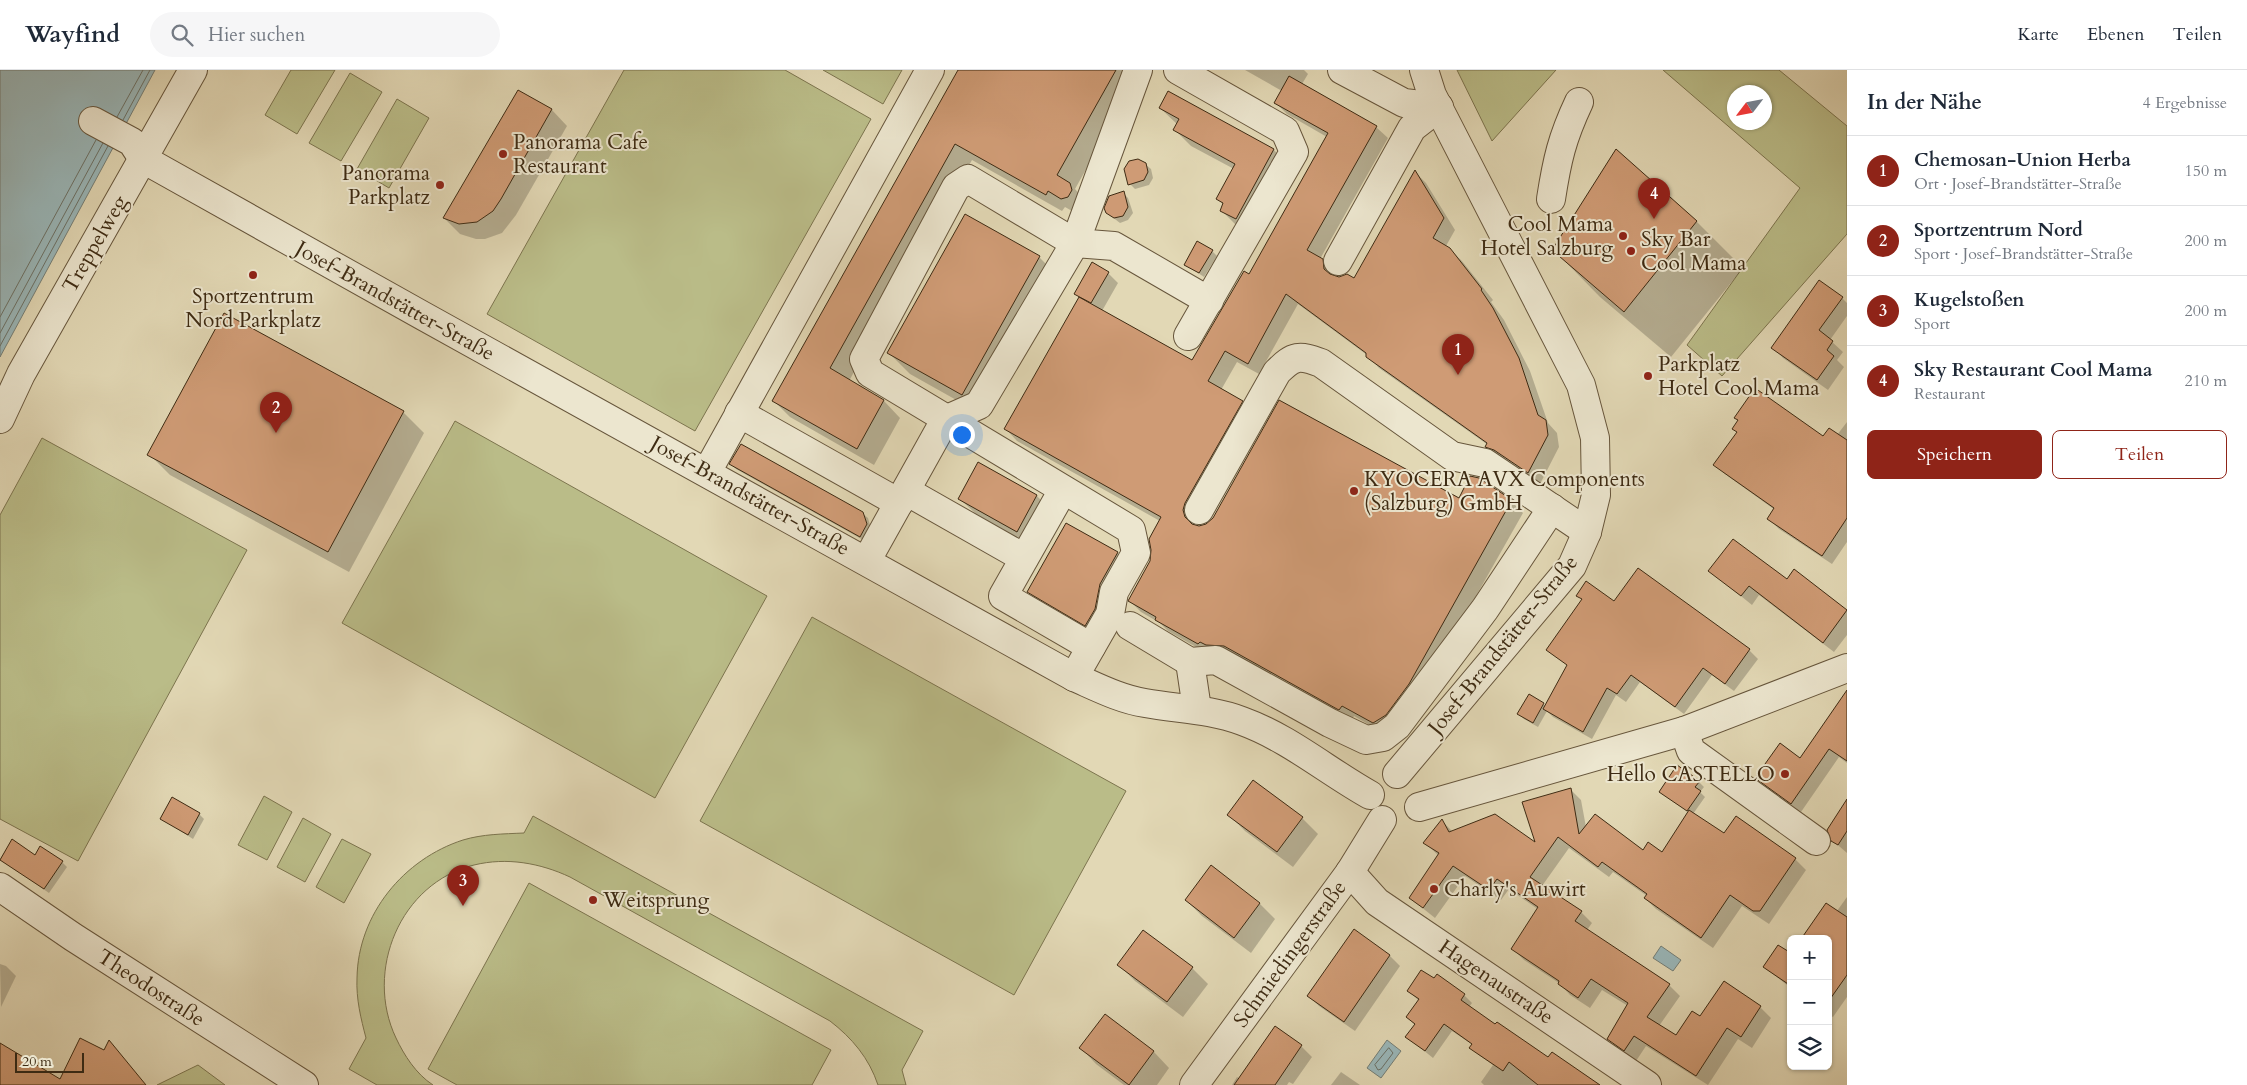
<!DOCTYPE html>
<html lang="de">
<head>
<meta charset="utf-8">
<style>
	:root { --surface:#fff; --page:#f6f6f7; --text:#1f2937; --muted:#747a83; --line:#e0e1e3; --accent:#8f2418 }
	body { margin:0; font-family:Cardo,serif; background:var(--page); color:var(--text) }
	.controls { position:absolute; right:15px; bottom:15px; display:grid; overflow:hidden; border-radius:8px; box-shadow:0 1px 4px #0004 }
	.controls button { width:45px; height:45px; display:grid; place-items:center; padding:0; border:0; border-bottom:1px solid var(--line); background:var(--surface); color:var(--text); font:25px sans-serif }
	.compass { position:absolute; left:1727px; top:15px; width:45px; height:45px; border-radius:50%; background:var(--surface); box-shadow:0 1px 4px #0004; rotate:238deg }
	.scale { position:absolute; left:15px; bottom:12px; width:69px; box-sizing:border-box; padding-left:5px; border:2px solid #3e2b13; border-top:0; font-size:14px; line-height:18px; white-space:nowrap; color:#3e2b13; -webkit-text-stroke:4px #ece6cf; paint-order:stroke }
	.you { position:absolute; left:961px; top:364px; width:18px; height:18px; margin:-12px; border:4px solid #fff; border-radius:50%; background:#1a73e8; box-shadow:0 0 0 8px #1a73e833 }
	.badge { display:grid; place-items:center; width:32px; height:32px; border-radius:50%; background:var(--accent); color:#fff; font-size:16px; font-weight:700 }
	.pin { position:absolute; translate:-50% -41px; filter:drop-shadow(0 1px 2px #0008) }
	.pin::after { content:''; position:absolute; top:26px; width:18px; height:15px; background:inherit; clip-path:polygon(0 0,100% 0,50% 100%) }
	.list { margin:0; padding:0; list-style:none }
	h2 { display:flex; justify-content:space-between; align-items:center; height:65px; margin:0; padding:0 20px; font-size:21px }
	h2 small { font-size:16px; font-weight:400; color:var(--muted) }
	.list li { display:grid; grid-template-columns:32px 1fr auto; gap:15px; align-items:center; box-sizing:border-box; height:70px; padding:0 20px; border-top:1px solid var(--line) }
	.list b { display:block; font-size:19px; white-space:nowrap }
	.list p { margin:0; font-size:16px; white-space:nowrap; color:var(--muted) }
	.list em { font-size:16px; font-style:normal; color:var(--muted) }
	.actions { display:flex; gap:10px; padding:15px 20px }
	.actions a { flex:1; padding:11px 0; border:1px solid var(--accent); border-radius:8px; text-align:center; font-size:18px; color:var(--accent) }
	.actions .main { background:var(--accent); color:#fff }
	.icon { flex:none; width:28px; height:28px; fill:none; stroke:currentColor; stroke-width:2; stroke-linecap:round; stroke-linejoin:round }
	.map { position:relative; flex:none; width:1847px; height:1015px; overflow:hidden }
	header { display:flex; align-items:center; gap:30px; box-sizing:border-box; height:70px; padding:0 25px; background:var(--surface); border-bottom:1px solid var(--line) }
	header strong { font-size:24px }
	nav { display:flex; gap:28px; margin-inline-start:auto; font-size:18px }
	.search { width:350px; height:45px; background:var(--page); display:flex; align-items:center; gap:12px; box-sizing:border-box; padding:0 18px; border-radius:28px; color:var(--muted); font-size:19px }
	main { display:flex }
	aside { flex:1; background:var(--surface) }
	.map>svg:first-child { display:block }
</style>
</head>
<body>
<header>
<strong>Wayfind</strong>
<div class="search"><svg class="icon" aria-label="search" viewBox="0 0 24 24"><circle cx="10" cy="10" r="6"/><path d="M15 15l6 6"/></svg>Hier suchen</div>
<nav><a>Karte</a><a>Ebenen</a><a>Teilen</a></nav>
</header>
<main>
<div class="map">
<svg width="1847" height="1015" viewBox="0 0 1847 1015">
	<rect width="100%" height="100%" fill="#e2d8b5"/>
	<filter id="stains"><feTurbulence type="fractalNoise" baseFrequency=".004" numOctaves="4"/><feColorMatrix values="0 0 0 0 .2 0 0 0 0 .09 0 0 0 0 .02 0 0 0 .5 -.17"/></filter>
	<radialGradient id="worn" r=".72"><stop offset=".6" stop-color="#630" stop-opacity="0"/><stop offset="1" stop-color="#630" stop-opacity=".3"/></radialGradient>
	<g fill="#babc88" stroke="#7c744e" fill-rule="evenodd">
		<polygon points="291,0 335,0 297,64 265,45"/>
		<polygon points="624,0 785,0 871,49 695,361 487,244"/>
		<polygon points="823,0 902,0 883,34"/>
		<polygon points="1457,0 1556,0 1492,71"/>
		<path d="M1663,0H1779L1847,56V164L1722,306L1687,275L1800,118ZM1734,22H1764V52H1734Z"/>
		<polygon points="350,3 382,22 341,91 309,73"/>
		<polygon points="397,29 429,48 389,118 357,99"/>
		<polygon points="455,351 767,526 655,728 342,553"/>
		<polygon points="42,368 247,480 78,791 0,749 0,445"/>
		<polygon points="812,547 1126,721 1014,925 700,751"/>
		<polygon points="264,726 292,742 267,790 238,775"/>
		<path d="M533,746L923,961L902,1000L906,1015H878C869,988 852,968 830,951L570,807C540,793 507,787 474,795C400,813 364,901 396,968C404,985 416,1004 433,1015H377L349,999L366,968C361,949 356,929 357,908C358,844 404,789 463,770C483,764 503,764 524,763Z"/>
		<polygon points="303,748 331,764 305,812 277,797"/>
		<polygon points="342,769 371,784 344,833 316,817"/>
		<polygon points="529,813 831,980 812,1015 457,1015 428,999"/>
		<polygon points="198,995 225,1015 157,1015"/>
	</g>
	<g fill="#9ab7b9" stroke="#757f77">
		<polygon points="0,0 155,0 0,287"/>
		<polygon points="1661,876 1681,890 1673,901 1653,888"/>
		<polygon points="1387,970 1401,981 1381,1008 1367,998"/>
	</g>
	<g fill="#0003">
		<polygon points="959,0 1142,0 1075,119 1086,131 1079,145 1065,137 1062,141 972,90 849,311 884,331 900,348 874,395 790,347 773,330"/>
		<polygon points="1245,0 1304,0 1308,4 1302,14 1376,57 1388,68 1320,189 1334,202 1335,207 1354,210 1415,102 1426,113 1455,160 1446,176 1462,191 1493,230 1491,232 1504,250 1530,301 1548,353 1557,363 1559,377 1540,414 1498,388 1487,377 1488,375 1379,298 1367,285 1298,234 1259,304 1237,292 1221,320 1242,332 1254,343 1196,444 1195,456 1200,457 1459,430 1478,409 1511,431 1523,443 1420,625 1385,664 1354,646 1351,651 1210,585 1168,561 1160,553 1141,542 1130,531 1151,491 1160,451 1017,371 1006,359 1080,228 1076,224 1108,203 1118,213 1102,241 1192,292 1249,205 1327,67 1287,44 1275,32 1282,21"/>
		<polygon points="518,22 552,40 567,56 516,145 502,163 485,169 476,169 460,164 444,148"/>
		<polygon points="1160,38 1274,80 1289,95 1237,156 1221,140 1224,135 1217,129 1234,99 1191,76 1175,60 1178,55"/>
		<polygon points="1616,81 1697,152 1743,198 1671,287 1600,227 1554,180"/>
		<polygon points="1145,94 1151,99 1153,108 1149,115 1135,119 1130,114"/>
		<polygon points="1123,123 1128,128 1133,143 1128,150 1120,153 1107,143"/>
		<polygon points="1212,181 1217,186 1204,207 1185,194"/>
		<polygon points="1039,187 1060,208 983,345 910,304 889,283"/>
		<polygon points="1842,228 1847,233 1847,246 1830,270 1843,282 1837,290 1844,297 1828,320 1783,288 1773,277"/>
		<polygon points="403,342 424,363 349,502 170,405 149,384"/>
		<polygon points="1847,352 1847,472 1832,494 1779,459 1769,449 1775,440 1725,404 1715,395 1837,365"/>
		<polygon points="731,394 862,443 868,448 871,459 865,471 736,399"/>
		<polygon points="979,394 1037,426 1052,442 1033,477 976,444 960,429"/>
		<polygon points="1067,454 1118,483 1133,499 1102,571 1044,537 1028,522"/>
		<polygon points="1639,500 1749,580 1758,589 1734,621 1712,605 1684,644 1640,612 1626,632 1616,625 1592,669 1553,647 1547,641 1538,657 1524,649 1519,644 1543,634 1546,636 1568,596 1548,580 1583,530 1578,525 1615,533"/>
		<polygon points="1710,501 1787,511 1795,501 1847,541 1847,565 1834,582 1759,525 1752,535"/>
		<polygon points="1847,644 1847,693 1839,687 1801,742 1766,717 1757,708 1800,690"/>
		<polygon points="1699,712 1704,717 1700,722 1705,727 1693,744 1724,765 1795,789 1806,800 1769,854 1742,836 1713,878 1656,839 1645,828 1647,826 1613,802 1609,807 1569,778 1542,816 1581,842 1592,853 1587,860 1669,915 1680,926 1659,956 1677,967 1701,948 1724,913 1760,937 1771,948 1752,978 1738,969 1708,1015 1646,976 1636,991 1620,980 1609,969 1628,936 1602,920 1590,938 1570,925 1559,913 1524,890 1513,879 1539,840 1509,819 1501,830 1465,806 1435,848 1410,828 1439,786 1425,773 1442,751 1453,762 1538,775 1570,719 1581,730 1586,757 1643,781 1662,783 1688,742 1660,721"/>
		<polygon points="199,744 204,749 193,769 162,749"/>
		<polygon points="1229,745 1302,748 1318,764 1293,797 1245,761"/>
		<polygon points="1847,753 1847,783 1832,770"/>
		<polygon points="12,771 35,786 62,792 67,797 49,823 0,789"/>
		<polygon points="1847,827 1847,927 1833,947 1828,944 1828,869 1837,841"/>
		<polygon points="1186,830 1259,833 1275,849 1251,883 1202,846"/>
		<polygon points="1355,861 1390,886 1400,896 1355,961 1319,936 1309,926"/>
		<polygon points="1791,885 1791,918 1764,897"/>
		<polygon points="0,894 6,896 16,906 1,937"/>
		<polygon points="1119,895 1192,898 1208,914 1183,947 1135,911"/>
		<polygon points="1409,921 1464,925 1472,933 1469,937 1548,989 1598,1015 1484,1015 1481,1012 1493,995 1479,985 1471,977 1473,975 1452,961 1433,988 1407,967 1415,955 1407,947 1419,931"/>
		<polygon points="1105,945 1154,982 1169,998 1157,1015 1124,1015 1096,994 1081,978"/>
		<polygon points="1275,958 1301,976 1312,987 1293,1014 1289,1012 1287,1015 1232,1015 1237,1007 1240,1009"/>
		<polygon points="1341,1002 1360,1015 1331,1015"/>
	</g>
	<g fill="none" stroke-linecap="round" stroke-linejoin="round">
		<g stroke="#6c7166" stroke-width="1">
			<polyline points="117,47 143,0"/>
			<polyline points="123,50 150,0"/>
			<polyline points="0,247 96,70"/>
			<polyline points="0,263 103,73"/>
			<polyline points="0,276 108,76"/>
			<polygon points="1389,978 1393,983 1381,999 1378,1000 1375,995"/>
		</g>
	</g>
	<g fill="#cf9b75" stroke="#3e2b13">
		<polygon points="958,0 1116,0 1057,105 1070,113 1072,120 1068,127 1061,129 1048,121 1046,125 955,74 830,298 884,330 857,379 772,331"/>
		<polygon points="1289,6 1377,56 1307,180 1323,189 1324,199 1330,204 1339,207 1347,204 1354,208 1415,100 1444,148 1433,168 1450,178 1482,219 1481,220 1493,238 1519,288 1538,345 1546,350 1548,365 1528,403 1494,380 1485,377 1487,373 1366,287 1366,283 1286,224 1248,294 1225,281 1208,311 1243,331 1185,433 1183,440 1185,447 1192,454 1199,456 1206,454 1213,448 1279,330 1459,428 1470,406 1479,408 1512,430 1409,614 1386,645 1373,653 1342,636 1339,640 1337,639 1224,576 1206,575 1200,572 1198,574 1155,550 1156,547 1128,531 1150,491 1151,480 1149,469 1161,447 1004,359 1079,227 1192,290 1244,201 1249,204 1328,63 1274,33"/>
		<polygon points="518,20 552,39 501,129 493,141 477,152 459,154 443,148"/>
		<polygon points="1168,21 1274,79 1236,149 1220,141 1223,133 1216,129 1235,94 1173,60 1179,49 1159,38"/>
		<polygon points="1616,79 1697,151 1624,242 1552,180"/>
		<polygon points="1138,89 1146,93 1148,102 1144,110 1128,115 1124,99 1129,91"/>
		<polygon points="1124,121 1128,137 1123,146 1114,148 1106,143 1104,138 1109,126"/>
		<polygon points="965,144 1040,186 962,325 887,283"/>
		<polygon points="1197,171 1213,180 1199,203 1184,195"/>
		<polygon points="1092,192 1109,202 1091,233 1074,224"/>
		<polygon points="1819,210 1843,227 1819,260 1833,271 1827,280 1834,286 1817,310 1771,278"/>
		<polygon points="224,243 404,341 328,482 147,385"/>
		<polygon points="1755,318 1823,366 1829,358 1847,370 1847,448 1822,486 1767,449 1774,438 1713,395 1737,362 1732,359 1738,350 1734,348"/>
		<polygon points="741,374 863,442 867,454 860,467 729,394"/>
		<polygon points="978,392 1037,425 1017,462 958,429"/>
		<polygon points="1066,453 1118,482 1100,514 1095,539 1085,556 1027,522"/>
		<polygon points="1733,469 1787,509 1794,499 1847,540 1823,573 1749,516 1741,526 1708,501"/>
		<polygon points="1638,498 1750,579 1725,614 1703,598 1675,637 1631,605 1617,624 1607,618 1583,662 1543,639 1567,595 1546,580 1582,529 1576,526 1586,511 1614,531"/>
		<polygon points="1847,620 1847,691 1829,679 1791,734 1755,708 1780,673 1800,688"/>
		<polygon points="1529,624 1544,633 1533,653 1517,644"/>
		<polygon points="1677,695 1700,711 1695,717 1701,721 1687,741 1659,722"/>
		<polygon points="1253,710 1303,747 1277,782 1227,745"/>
		<polygon points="1571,718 1579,764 1595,744 1643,780 1648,772 1662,782 1689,740 1724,763 1736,746 1796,788 1760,841 1753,841 1730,825 1701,868 1644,828 1647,824 1602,792 1598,797 1558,767 1530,807 1582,841 1575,851 1670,914 1647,947 1676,965 1692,941 1700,946 1724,911 1761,936 1741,967 1727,958 1696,1006 1634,966 1624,981 1607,969 1628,933 1591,909 1578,928 1558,914 1559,911 1511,879 1538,837 1497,809 1489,820 1453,796 1423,838 1409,828 1439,783 1423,773 1442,749 1449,762 1495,744 1535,772 1522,732"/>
		<polygon points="172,727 200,743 188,765 160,749"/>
		<polygon points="1847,729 1847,761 1838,775 1831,771 1827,760"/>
		<polygon points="12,769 35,785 40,776 63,791 44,819 0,790"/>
		<polygon points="1211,795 1260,833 1234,868 1185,830"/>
		<polygon points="1826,833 1847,847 1847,905 1828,932 1828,869 1801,869"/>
		<polygon points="1354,859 1390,885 1344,952 1307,926"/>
		<polygon points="1143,860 1193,897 1167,932 1117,895"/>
		<polygon points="1778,875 1791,883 1791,916 1763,897"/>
		<polygon points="1421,900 1434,908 1437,904 1465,924 1461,930 1495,954 1497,952 1548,987 1552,982 1600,1015 1538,1015 1509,992 1503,1001 1469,978 1472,974 1444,954 1425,981 1405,967 1415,954 1406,947 1419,929 1407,921"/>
		<polygon points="1105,944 1154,981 1129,1015 1079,978"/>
		<polygon points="1275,956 1302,975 1275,1015 1234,1015"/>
		<polygon points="80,968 104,980 109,970 146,1015 0,1015 0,973 60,1009"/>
	</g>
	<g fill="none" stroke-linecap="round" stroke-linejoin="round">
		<defs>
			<g id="minor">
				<polyline points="1178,0 1285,61 1294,82 1188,266"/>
				<polyline points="1342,0 1404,33 1439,37"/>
				<path d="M93,51L132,72L143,89C452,264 764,433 1074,607C1097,617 1120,629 1145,633C1178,639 1210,639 1242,651C1289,668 1327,701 1370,725"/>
				<path d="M1551,129C1557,90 1562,68 1579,32"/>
				<polyline points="1338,191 1412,58 1439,37"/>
				<polyline points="739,343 899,433"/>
				<polyline points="0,349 21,304 193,0"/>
				<polyline points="707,402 930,0"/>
				<polyline points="1063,420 1003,526 1091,577"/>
				<polyline points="906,421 1024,488"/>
				<path d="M1199,440L1277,302C1294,285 1299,285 1321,293L1452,386L1485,393L1587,462"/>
				<polyline points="867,490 945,350 979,335 1075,173 1138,0"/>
				<polyline points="1130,556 1190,592 1216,590 1330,653 1366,670 1383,667 1397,656 1485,539 1552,438"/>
				<polyline points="1190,592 1197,639"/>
				<polyline points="1074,607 1110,544 1114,522 1136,483 1131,460 870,303 864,289 956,117 968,109 1075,173 1114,176 1209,231"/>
				<polyline points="1684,661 1691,681 1816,771"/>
				<polyline points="1397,704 1572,496 1587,462 1596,425 1595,368 1581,315 1432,25 1424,0"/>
				<polyline points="1419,737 1684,661 1847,598"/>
				<polyline points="1350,802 1377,832 1647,1015"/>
				<polyline points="0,817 73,867 304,1015"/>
				<polyline points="1194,1015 1350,802 1382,750"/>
			</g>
		</defs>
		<use href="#minor" stroke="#67563c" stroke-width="30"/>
		<use href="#minor" stroke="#ece6cf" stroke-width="28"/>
	</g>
	<g fill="#8f2418" stroke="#ece6cf" stroke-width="2">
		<circle cx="503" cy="84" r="5"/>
		<circle cx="440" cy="115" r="5"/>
		<circle cx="1623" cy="166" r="5"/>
		<circle cx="1631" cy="181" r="5"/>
		<circle cx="253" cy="205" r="5"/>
		<circle cx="1648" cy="306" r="5"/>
		<circle cx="1354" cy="421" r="5"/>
		<circle cx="1785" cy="704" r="5"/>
		<circle cx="1434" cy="819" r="5"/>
		<circle cx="593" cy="830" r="5"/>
	</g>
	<g text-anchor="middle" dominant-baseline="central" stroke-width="4" stroke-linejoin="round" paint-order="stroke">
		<g font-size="21" fill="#3e2b13" stroke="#ece6cf" text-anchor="start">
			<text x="513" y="72">Panorama Cafe<tspan x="513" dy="24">Restaurant</tspan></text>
			<text x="430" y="103" text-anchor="end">Panorama<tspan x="430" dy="24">Parkplatz</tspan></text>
			<text x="1613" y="154" text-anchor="end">Cool Mama<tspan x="1613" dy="24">Hotel Salzburg</tspan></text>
			<text x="1641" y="169">Sky Bar<tspan x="1641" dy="24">Cool Mama</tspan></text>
			<text x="253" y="226" text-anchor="middle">Sportzentrum<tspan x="253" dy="24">Nord Parkplatz</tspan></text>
			<text x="1658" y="294">Parkplatz<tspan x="1658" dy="24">Hotel Cool Mama</tspan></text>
			<text x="1364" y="409">KYOCERA AVX Components<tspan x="1364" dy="24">(Salzburg) GmbH</tspan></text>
			<text x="1775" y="704" text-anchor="end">Hello CASTELLO</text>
			<text x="1444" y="819">Charly's Auwirt</text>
			<text x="603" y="830">Weitsprung</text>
		</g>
		<g font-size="21" fill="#3e2b13" stroke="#ece6cf">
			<text transform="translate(95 174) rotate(-60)">Treppelweg</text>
			<text transform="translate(395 231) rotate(29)">Josef-Brandstätter-Straße</text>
			<text transform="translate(750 426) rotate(29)">Josef-Brandstätter-Straße</text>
			<text transform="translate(1503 575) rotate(-51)">Josef-Brandstätter-Straße</text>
			<text transform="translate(1290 884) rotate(-54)">Schmiedingerstraße</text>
			<text transform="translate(1496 912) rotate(34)">Hagenaustraße</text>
			<text transform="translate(151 918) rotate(33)">Theodostraße</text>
		</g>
	</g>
	<rect width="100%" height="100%" filter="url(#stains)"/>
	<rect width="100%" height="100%" fill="url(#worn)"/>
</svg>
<div class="controls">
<button>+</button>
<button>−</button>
<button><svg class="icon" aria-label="layers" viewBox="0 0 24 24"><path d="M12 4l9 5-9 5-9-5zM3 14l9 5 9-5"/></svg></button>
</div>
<svg class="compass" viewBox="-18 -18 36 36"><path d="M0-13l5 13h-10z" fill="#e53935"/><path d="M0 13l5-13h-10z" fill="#747a83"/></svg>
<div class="scale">20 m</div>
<div class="you"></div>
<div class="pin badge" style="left:1458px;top:305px">1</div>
<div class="pin badge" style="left:276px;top:363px">2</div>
<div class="pin badge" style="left:463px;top:836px">3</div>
<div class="pin badge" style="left:1654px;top:149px">4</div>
</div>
<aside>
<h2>In der Nähe<small>4 Ergebnisse</small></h2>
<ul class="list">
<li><span class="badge">1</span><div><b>Chemosan-Union Herba</b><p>Ort · Josef-Brandstätter-Straße</p></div><em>150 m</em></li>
<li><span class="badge">2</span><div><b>Sportzentrum Nord</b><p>Sport · Josef-Brandstätter-Straße</p></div><em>200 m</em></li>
<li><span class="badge">3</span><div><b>Kugelstoßen</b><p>Sport</p></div><em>200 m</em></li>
<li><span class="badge">4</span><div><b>Sky Restaurant Cool Mama</b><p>Restaurant</p></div><em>210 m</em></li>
</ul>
<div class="actions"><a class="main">Speichern</a><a>Teilen</a></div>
</aside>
</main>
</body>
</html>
